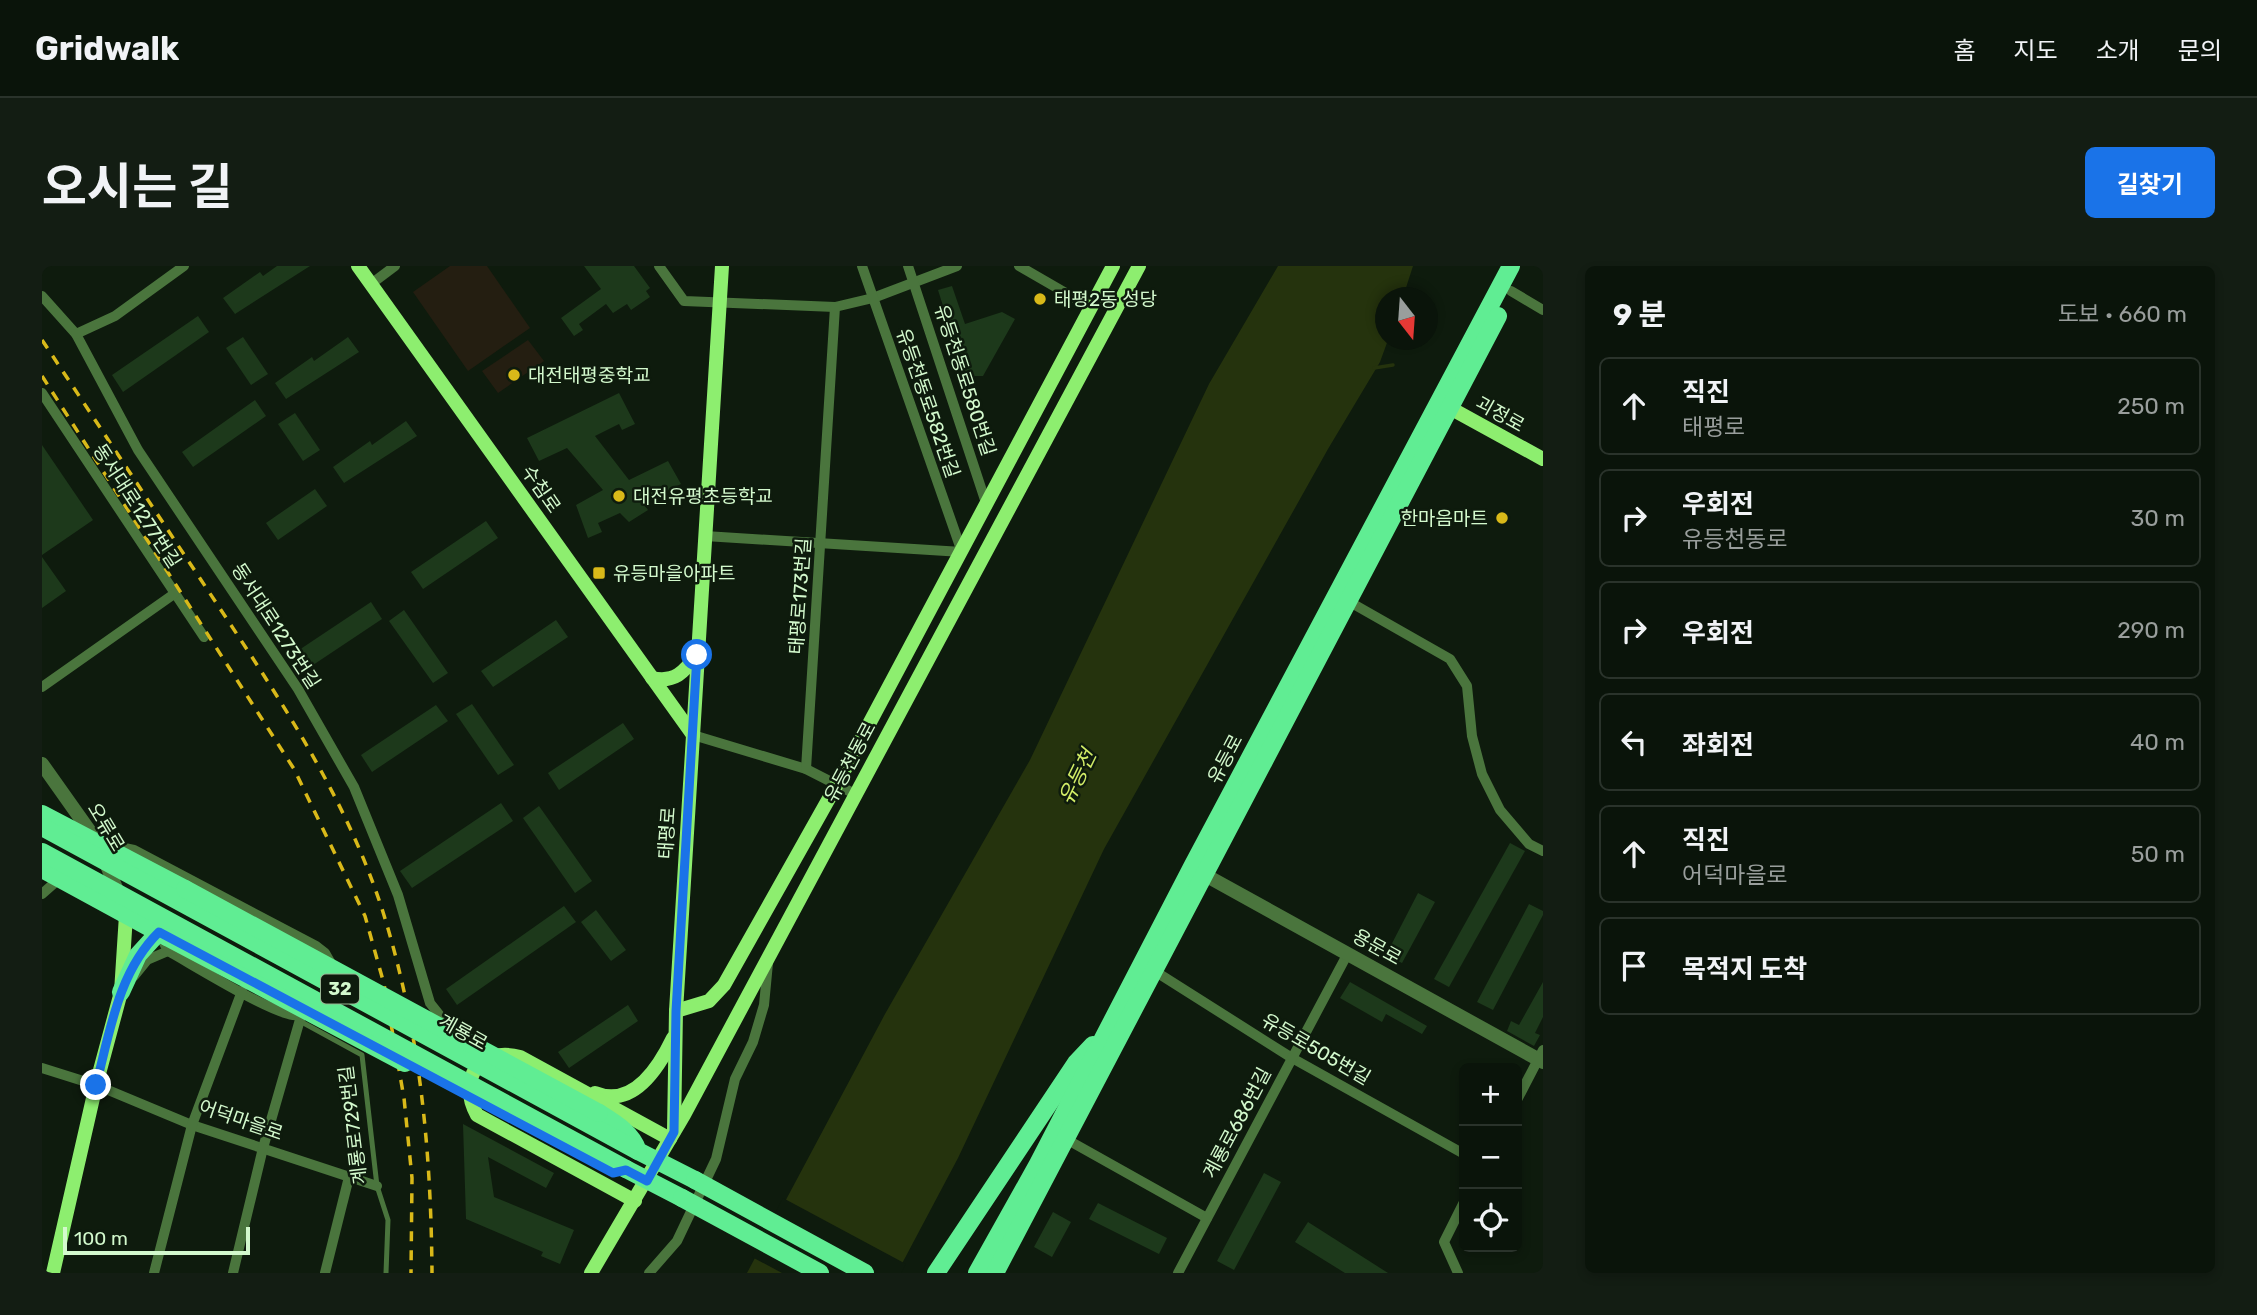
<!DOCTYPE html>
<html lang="ko">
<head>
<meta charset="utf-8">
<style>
	:root { --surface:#0a140a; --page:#131d13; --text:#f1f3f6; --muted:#999e9c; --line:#2a332b; --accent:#1a73e8 }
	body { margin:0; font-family:Rubik,"Noto Sans KR",sans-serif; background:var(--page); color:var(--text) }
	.controls { position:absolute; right:21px; bottom:21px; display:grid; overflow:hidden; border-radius:10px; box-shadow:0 4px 10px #0003 }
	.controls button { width:63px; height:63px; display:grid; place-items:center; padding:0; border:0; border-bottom:2px solid var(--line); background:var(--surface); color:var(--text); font:35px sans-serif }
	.compass { position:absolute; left:1333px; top:21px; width:63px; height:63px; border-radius:50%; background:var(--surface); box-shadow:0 4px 10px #0003; rotate:163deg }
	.scale { position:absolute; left:21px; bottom:18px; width:187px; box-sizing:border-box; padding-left:7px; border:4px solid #d3f9cd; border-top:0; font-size:19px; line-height:24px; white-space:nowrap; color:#d3f9cd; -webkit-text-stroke:5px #0e1b0d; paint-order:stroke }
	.stop { position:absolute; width:21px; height:21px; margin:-16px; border:5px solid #1a73e8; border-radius:50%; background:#fff }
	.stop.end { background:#1a73e8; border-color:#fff; box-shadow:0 2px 7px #0008 }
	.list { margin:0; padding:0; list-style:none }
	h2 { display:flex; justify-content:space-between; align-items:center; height:91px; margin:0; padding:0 28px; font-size:30px }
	h2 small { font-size:23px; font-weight:400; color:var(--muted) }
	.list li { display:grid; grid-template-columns:46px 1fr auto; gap:21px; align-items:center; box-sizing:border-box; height:98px; margin:0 14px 14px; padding:0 14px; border:2px solid var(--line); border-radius:10px }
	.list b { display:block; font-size:26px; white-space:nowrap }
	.list p { margin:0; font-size:23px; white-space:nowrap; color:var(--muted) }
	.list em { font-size:23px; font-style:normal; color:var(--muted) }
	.icon { flex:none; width:38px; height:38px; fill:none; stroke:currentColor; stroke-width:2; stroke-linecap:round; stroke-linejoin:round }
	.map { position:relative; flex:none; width:1501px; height:1007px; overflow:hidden; border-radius:10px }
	header { display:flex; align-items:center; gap:42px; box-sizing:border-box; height:98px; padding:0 35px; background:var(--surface); border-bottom:2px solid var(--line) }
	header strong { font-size:33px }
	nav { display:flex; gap:38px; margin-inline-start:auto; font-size:24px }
	.intro { display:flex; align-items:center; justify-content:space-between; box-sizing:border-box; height:168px; padding:0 42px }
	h1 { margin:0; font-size:49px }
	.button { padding:18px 32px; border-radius:10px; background:var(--accent); color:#fff; font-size:24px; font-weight:700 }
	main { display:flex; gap:42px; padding:0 42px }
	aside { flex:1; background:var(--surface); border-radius:10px; box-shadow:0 4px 10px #0003 }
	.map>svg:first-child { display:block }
</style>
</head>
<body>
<header>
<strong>Gridwalk</strong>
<nav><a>홈</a><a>지도</a><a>소개</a><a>문의</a></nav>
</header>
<div class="intro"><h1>오시는 길</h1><a class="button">길찾기</a></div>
<main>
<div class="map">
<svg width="1501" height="1007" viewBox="0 0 1501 1007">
	<rect width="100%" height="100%" fill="#0e1b0d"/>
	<g fill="#241e11">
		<polygon points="408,0 445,0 488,62 426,105 371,26"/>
		<polygon points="486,74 502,95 456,127 440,105"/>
	</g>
	<polygon fill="#25330d" points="1236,0 1371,0 1361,31 1344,32 1344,74 1346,74 1338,96 1286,183 1062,583 916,892 855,1007 705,1007 843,748 988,494 1167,118"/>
	<polygon fill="#0e1b0d" points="741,932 864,998 859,1007 740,1007 710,991"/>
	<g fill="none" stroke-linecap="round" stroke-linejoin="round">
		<polyline stroke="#25330d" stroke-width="3.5" points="1332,102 1351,99"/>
	</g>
	<g fill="#1d391b">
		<polygon points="235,0 268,0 193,48 181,32 218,6 221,10"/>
		<polygon points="542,0 592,0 608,22 604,25 608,31 589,44 585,38 571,47 564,38 537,58 541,64 532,70 519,52 559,23"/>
		<polygon points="910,20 923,58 960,46 973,53 941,110 923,110 896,24"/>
		<polygon points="156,50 167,66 81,126 70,109"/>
		<polygon points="201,71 226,108 209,119 184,82"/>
		<polygon points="306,71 317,86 244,133 233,117 270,91 272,95"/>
		<polygon points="577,127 593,158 580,164 577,158 553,170 587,214 626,195 639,218 601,237 606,244 587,256 578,247 556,257 560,266 546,272 534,239 561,224 525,182 497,195 485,172"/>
		<polygon points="213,134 224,150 151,201 140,186"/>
		<polygon points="253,147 278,184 261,195 236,158"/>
		<polygon points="364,155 375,170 302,217 291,201 328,175 330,179"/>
		<polygon points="0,179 51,254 0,289"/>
		<polygon points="273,223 285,240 236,274 224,257"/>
		<polygon points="444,255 456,272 381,323 369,306"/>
		<polygon points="0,291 24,325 0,342"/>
		<polygon points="329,336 340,353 265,403 254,386"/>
		<polygon points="362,344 406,407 391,417 347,355"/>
		<polygon points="514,354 526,371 451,421 439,405"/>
		<polygon points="430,438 472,499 456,509 414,448"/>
		<polygon points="394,439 406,455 330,506 319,489"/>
		<polygon points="581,457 592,473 517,524 506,507"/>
		<polygon points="459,537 471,555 370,622 358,605"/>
		<polygon points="497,540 550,615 533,627 481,552"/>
		<polygon points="1468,577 1483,585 1407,721 1392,713"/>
		<polygon points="1376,627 1393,636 1360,697 1344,689"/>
		<polygon points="1487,638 1501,645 1501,649 1451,744 1435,736"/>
		<polygon points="522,640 534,656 415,739 404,723"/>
		<polygon points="554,644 584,684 569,695 539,656"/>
		<polygon points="1308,716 1385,760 1380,768 1344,748 1340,756 1298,732"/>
		<polygon points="1501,716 1501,751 1493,767 1498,769 1492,780 1465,765 1469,755 1477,759"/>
		<polygon points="586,739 596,755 527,802 516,786"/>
		<polygon points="421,858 512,907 504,922 446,891 452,931 532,964 518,998 499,990 501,986 424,953"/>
		<polygon points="1222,907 1239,916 1192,1004 1175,995"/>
		<polygon points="1056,937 1125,972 1117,988 1047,953"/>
		<polygon points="1011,946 1029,956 1010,991 992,981"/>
		<polygon points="1266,956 1346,1007 1303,1007 1253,976"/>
	</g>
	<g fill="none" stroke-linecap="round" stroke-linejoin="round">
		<polyline stroke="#4a753d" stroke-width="5" points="256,754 320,789 335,920 346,954 344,1007"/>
		<g stroke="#4a753d" stroke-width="10">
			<polyline points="617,0 642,35 793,41 831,32 915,0"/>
			<polyline points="866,0 945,240"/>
			<polyline points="977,0 1048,41"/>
			<polyline points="329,18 353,0"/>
			<polyline points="1469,25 1501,44"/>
			<polyline points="0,30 34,68 96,184 256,423 312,521 356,629 388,737 407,761"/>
			<polyline points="34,68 73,50 142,0"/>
			<polyline points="0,127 162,371"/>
			<polyline points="663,270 920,286 820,0"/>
			<polyline points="1306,335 1408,393 1425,420 1430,470 1440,508 1458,544 1487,578 1501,585"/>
			<polyline points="0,421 132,328"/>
			<polyline points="651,469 764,503 813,528"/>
			<polyline points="764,503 793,41"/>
			<polyline points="73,580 92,584 274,680 283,687 291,701"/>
			<polyline points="0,628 17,613"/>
			<path d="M118,669L126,685C153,700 225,745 251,749C272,752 290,737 293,717"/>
			<polyline points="1111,704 1250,792 1422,888"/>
			<polyline points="92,710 105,694 126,685"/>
			<polyline points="0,802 54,819 150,859 335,920"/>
			<polyline points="1475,834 1501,784"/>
			<polyline points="1024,873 1165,952"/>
			<polyline points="112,1007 150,859 200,725"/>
			<polyline points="191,1007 221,882 259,750"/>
			<polyline points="283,1007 307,911"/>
			<polyline points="607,1007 635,975 674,893 693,813 711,776 722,739 726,697"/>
			<polyline points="1136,1007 1306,687"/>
			<polyline points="1416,1007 1402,976 1422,936"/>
		</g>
		<g stroke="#4a753d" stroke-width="14">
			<polyline points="0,498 56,577 78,632"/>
			<polyline points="1154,604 1501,796"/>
		</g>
		<g stroke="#8dee6f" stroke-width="14">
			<polyline points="316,0 651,469"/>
			<polyline points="1399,137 1501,193"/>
			<path d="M610,412C633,417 642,406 655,389"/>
			<polyline points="634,745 667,735 682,719 794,520 1071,0"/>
			<path d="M553,827C592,843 618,799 631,772"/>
			<polyline points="632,865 634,745 680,0"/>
			<path d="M593,935L435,849C415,813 438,780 478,791L628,873"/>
			<polyline points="11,1007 54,819 79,726 84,649"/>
			<polyline points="549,1007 642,849 1097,0"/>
		</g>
		<g stroke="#60ed93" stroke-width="18">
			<polyline points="0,548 143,623"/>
			<polyline points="0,603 125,671"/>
			<polyline points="79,726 96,689 117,666"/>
			<path d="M557,847C573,857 590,867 596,885L653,914"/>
			<polyline points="584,903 640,932"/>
			<polyline points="894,1007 1034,797 1051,779"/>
			<polyline points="935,1007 996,898 1150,601 1469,0"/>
			<polyline points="953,1007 1456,50"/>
		</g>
		<g stroke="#d9b919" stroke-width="3.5" stroke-dasharray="10 9" stroke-linecap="butt">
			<path d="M0,74C58,161 115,248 173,335C238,433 305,533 341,646C378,765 389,883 390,1007"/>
			<polyline points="0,110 252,503 323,650 342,718 362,832 370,912 369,1007"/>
		</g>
		<g stroke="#60ed93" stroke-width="18">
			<polyline points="0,561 596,885"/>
			<polyline points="0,586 584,903"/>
			<polyline points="143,623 557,847"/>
			<polyline points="125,671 363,797"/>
			<polyline points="653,914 823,1007"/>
			<polyline points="640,932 778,1007"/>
		</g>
	</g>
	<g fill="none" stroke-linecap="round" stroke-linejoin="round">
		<path stroke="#1a73e8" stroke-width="9" d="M54,819C68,766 76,706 117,666L571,907L584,904L605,915L632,866L634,745L655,389"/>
	</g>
	<g fill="#d9b919" stroke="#0e1b0d" stroke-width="2.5">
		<circle cx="998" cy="33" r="7"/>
		<circle cx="472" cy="109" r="7"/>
		<circle cx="577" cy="230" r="7"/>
		<circle cx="1460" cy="252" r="7"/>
		<rect x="550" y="300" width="14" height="14" rx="3.5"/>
	</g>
	<g text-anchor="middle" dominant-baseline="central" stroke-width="5" stroke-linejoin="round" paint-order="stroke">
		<rect fill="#0e1b0d" stroke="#98b693" stroke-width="2" x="279" y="708.5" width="38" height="29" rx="5"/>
		<g font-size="18" font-weight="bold" fill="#d3f9cd">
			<text x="298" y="723">32</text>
		</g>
		<g font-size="19" fill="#d3f9cd" stroke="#0e1b0d" text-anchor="start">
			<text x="1012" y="33">태평2동 성당</text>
			<text x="486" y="109">대전태평중학교</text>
			<text x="591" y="230">대전유평초등학교</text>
			<text x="1446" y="252" text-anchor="end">한마음마트</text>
			<text x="571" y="307">유등마을아파트</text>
		</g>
		<g font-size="19" fill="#d3f9cd" stroke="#0e1b0d">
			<text transform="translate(923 114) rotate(72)">유등천동로580번길</text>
			<text transform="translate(886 137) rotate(71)">유등천동로582번길</text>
			<text transform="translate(1458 148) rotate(29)">괴정로</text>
			<text transform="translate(499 223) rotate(55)">수침로</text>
			<text transform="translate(95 240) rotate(57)">동서대로1277번길</text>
			<text transform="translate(758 330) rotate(-86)">태평로173번길</text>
			<text transform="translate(234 360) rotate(57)">동서대로1273번길</text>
			<text transform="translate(1183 493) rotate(-62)">유등로</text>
			<text transform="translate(808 496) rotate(-62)">유등천동로</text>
			<text transform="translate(64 561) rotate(59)">오류로</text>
			<text transform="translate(625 567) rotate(-86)">태평로</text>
			<text transform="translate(1335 681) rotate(29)">용문로</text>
			<text transform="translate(421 766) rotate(29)">계룡로</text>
			<text transform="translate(1274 783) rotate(30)">유등로505번길</text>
			<text transform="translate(199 854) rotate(19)">어덕마을로</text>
			<text transform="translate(1195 857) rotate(-62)">계룡로686번길</text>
			<text transform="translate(311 859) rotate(-97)">계룡로729번길</text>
		</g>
		<g font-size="21" font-style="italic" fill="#d2ed67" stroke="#0e1b0d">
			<text transform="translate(1035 511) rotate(-64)">유등천</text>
		</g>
	</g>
</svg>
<div class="controls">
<button>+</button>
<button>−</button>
<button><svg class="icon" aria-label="locate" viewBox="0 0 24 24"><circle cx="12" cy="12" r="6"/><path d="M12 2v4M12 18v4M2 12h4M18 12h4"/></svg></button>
</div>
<svg class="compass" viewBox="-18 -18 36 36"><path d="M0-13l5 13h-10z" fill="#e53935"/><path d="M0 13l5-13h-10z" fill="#999e9c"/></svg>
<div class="scale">100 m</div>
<div class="stop" style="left:655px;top:389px"></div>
<div class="stop end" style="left:54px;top:819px"></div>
</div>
<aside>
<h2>9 분<small>도보 · 660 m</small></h2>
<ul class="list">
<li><svg class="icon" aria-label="ahead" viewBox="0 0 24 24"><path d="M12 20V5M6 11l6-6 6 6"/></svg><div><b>직진</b><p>태평로</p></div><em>250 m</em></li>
<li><svg class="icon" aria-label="right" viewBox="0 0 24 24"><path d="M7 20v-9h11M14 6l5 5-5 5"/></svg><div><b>우회전</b><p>유등천동로</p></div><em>30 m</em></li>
<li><svg class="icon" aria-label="right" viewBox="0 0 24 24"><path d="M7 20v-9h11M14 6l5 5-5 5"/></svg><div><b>우회전</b></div><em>290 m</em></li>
<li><svg class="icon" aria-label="left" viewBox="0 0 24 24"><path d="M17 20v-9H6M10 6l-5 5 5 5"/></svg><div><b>좌회전</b></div><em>40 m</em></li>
<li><svg class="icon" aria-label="ahead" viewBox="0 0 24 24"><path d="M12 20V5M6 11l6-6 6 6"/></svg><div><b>직진</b><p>어덕마을로</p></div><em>50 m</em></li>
<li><svg class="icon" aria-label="arrive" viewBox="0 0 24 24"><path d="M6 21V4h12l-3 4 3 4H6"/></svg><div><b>목적지 도착</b></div></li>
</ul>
</aside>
</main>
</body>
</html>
